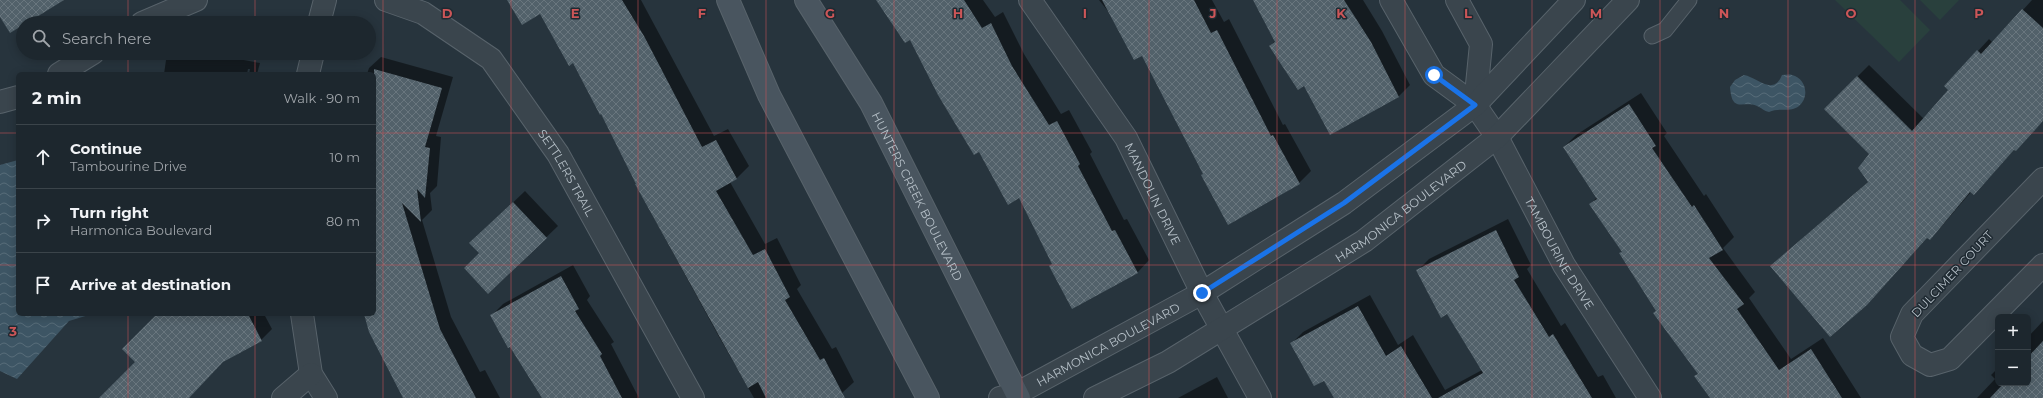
<!DOCTYPE html>
<html lang="en">
<head>
<meta charset="utf-8">
<style>
	:root { --surface:#1d272e; --page:#2a333a; --text:#f1f3f6; --muted:#a0a5aa; --line:#3b444a }
	body { margin:0; font-family:Montserrat,sans-serif; background:var(--page); color:var(--text) }
	.controls { position:absolute; right:12px; bottom:12px; display:grid; overflow:hidden; border-radius:6px; box-shadow:0 2px 10px #0003 }
	.controls button { width:36px; height:36px; display:grid; place-items:center; padding:0; border:0; border-bottom:1px solid var(--line); background:var(--surface); color:var(--text); font:20px sans-serif }
	.stop { position:absolute; width:12px; height:12px; margin:-9px; border:3px solid #1a73e8; border-radius:50%; background:#fff }
	.stop.end { background:#1a73e8; border-color:#fff; box-shadow:0 1px 4px #0008 }
	.list { margin:0; padding:0; list-style:none }
	h2 { display:flex; justify-content:space-between; align-items:center; height:52px; margin:0; padding:0 16px; font-size:17px }
	h2 small { font-size:13px; font-weight:400; color:var(--muted) }
	.list li { display:grid; grid-template-columns:26px 1fr auto; gap:12px; align-items:center; box-sizing:border-box; height:64px; padding:0 16px; border-top:1px solid var(--line) }
	.list b { display:block; font-size:15px; white-space:nowrap }
	.list p { margin:0; font-size:13px; white-space:nowrap; color:var(--muted) }
	.list em { font-size:13px; font-style:normal; color:var(--muted) }
	.icon { flex:none; width:22px; height:22px; fill:none; stroke:currentColor; stroke-width:2; stroke-linecap:round; stroke-linejoin:round }
	.map { position:relative; flex:none; width:2043px; height:398px; overflow:hidden }
	.search { position:absolute; background:var(--surface); box-shadow:0 2px 10px #0003; left:16px; top:16px; width:360px; height:44px; display:flex; align-items:center; gap:10px; box-sizing:border-box; padding:0 14px; border-radius:22px; color:var(--muted); font-size:15px }
	.panel { position:absolute; background:var(--surface); box-shadow:0 2px 10px #0003; left:16px; top:72px; width:360px; height:244px; border-radius:6px }
	.map>svg:first-child { display:block }
</style>
</head>
<body>
<div class="map">
<svg width="2043" height="398" viewBox="0 0 2043 398">
	<defs>
		<pattern id="water-waves" width="16" height="10" patternUnits="userSpaceOnUse"><rect width="16" height="10" fill="#3d5564"/><path d="M0 5q4-4 8 0t8 0" fill="none" stroke="#576c79"/></pattern>
		<pattern id="building-cross-hatch" width="8" height="8" patternUnits="userSpaceOnUse"><rect width="8" height="8" fill="#52616a"/><path d="M0 0l8 8M0 8l8-8" fill="none" stroke="#69767e"/></pattern>
	</defs>
	<rect width="100%" height="100%" fill="#27343d"/>
	<g fill="#29403d">
		<polygon points="1835,0 1900,0 1930,30 1899,62"/>
		<polygon points="1920,0 1959,0 1940,20"/>
	</g>
	<g fill="url(#water-waves)">
		<path d="M1744,75C1757,77 1773,97 1782,75C1785,75 1789,74 1792,75C1806,78 1810,97 1799,106C1790,113 1779,107 1769,112C1764,111 1762,108 1757,106C1743,100 1732,114 1730,87L1735,80Z"/>
		<polygon points="18,160 18,314 92,314 69,321 17,379 0,371 0,165"/>
	</g>
	<g fill="#0007">
		<polygon points="509,0 641,0 714,136 728,129 749,166 737,178 730,182 765,244 777,238 801,285 797,289 832,349 836,347 854,382 842,393 843,398 754,398 718,335 636,185 638,184 574,62 540,13"/>
		<polygon points="880,0 983,0 995,17 1003,12 1024,54 1061,114 1069,110 1092,152 1090,154 1124,220 1127,219 1149,260 1138,272 1053,264 1019,197 979,150 910,39"/>
		<polygon points="1099,0 1212,0 1224,22 1229,19 1283,125 1285,124 1311,171 1299,183 1204,174 1143,55"/>
		<polygon points="1254,0 1363,0 1382,31 1410,85 1398,97 1304,85 1270,46 1275,41"/>
		<polygon points="2032,0 2043,0 2043,121 2015,149 1974,194 1971,192 1941,227 1930,238 1928,237 1878,292 1866,305 1771,266 1869,181 1870,154 1825,109 1869,65 1924,119 1950,90 1978,51 1989,39 1993,43"/>
		<polygon points="173,53 206,53 260,63 257,74 249,74 250,69 248,69 247,74 164,74 166,60"/>
		<polygon points="381,57 453,77 436,136 441,137 437,186 430,193 432,210 422,220 451,317 480,372 485,370 500,398 406,398 365,314 374,314 374,74 367,74 369,68"/>
		<polygon points="1641,93 1667,133 1664,136 1704,196 1706,194 1734,237 1723,248 1755,292 1749,298 1791,359 1823,338 1861,398 1710,398 1696,376 1699,373 1657,310 1623,251 1591,204 1597,197 1564,147 1576,135"/>
		<polygon points="525,191 558,226 488,293 480,253 482,232"/>
		<polygon points="1508,219 1531,265 1527,269 1561,326 1565,323 1598,377 1603,375 1616,398 1335,398 1324,379 1292,343 1303,332 1370,295 1398,345 1413,335 1445,390 1482,370 1448,313 1418,270 1429,259"/>
		<polygon points="573,265 590,296 587,300 614,342 611,344 639,398 544,398 491,316 503,304"/>
		<polygon points="158,314 264,314 272,329 261,340 223,361 187,398 101,398 136,362"/>
		<polygon points="2043,321 2043,398 1977,398 1995,379 1991,375 1998,368 1998,383 2028,383 2028,337"/>
		<polygon points="1217,377 1228,398 1178,398"/>
	</g>
	<g fill="url(#building-cross-hatch)">
		<polygon points="0,0 64,0 27,23 23,23 23,25 10,33 0,17"/>
		<polygon points="507,0 622,0 644,36 702,147 716,140 737,179 716,191 753,255 765,249 790,297 785,300 820,360 824,358 845,398 766,398 758,382 748,388 635,184 636,184 601,114 600,115 573,63 569,66 540,14 522,25"/>
		<polygon points="876,0 964,0 982,28 991,23 1012,66 1049,125 1057,121 1080,164 1078,166 1112,231 1115,230 1138,273 1072,309 1049,266 1052,264 1019,198 1008,205 979,152 974,155 938,95 910,40 905,43"/>
		<polygon points="1102,0 1194,0 1211,33 1217,30 1271,136 1273,135 1300,184 1228,225 1201,175 1203,174 1142,56 1134,60"/>
		<polygon points="1253,0 1344,0 1371,42 1399,97 1330,135 1304,86 1298,90 1269,46 1275,42"/>
		<polygon points="2022,9 2043,28 2043,121 2016,151 2014,150 1974,195 1970,192 1930,240 1927,238 1867,305 1830,337 1770,266 1868,182 1858,168 1869,154 1824,109 1857,76 1912,131 1948,90 1944,86 1977,50 1981,54"/>
		<polygon points="374,69 442,88 425,147 430,148 425,198 417,189 421,222 402,203 440,329 476,398 403,398 369,332 364,314 374,314"/>
		<polygon points="1629,104 1656,146 1652,148 1692,207 1694,205 1723,250 1709,258 1744,304 1737,309 1779,370 1811,349 1842,398 1710,398 1694,376 1698,374 1653,313 1656,311 1619,253 1622,252 1589,204 1597,199 1563,147"/>
		<polygon points="513,202 547,238 488,294 464,268 479,253 469,243"/>
		<polygon points="1496,230 1519,277 1514,280 1549,337 1553,334 1592,398 1438,398 1483,373 1447,314 1441,318 1416,270"/>
		<polygon points="561,276 579,309 575,311 602,354 600,356 622,398 542,398 510,347 508,348 490,315"/>
		<polygon points="1358,306 1386,356 1401,346 1432,398 1334,398 1324,381 1314,386 1290,343"/>
		<polygon points="157,314 248,314 262,341 223,362 189,398 99,398 135,362 122,349"/>
		<polygon points="2043,341 2043,398 1990,398 2004,383 2028,383 2028,357"/>
	</g>
	<g fill="none" stroke-linecap="round" stroke-linejoin="round">
		<defs>
			<polyline id="lane" points="1652,36 1665,30 1689,0"/>
			<g id="street">
				<path id="s1" d="M386,0L423,13L491,59L558,154L693,398"/>
				<path id="s2" d="M1030,0L1126,138L1202,293L1260,398"/>
				<path id="s3" d="M1391,0L1434,75L1475,105L1497,137L1564,265L1650,398"/>
				<polyline points="1457,0 1481,44 1475,105"/>
				<polyline points="142,23 196,0"/>
				<polyline points="319,23 325,0"/>
				<polyline points="59,74 93,53"/>
				<polyline points="308,74 313,53"/>
				<polyline points="0,102 18,97"/>
				<polyline points="2043,179 1912,314 1902,337 1912,355 1930,365 1950,359 2043,265"/>
				<polyline points="302,314 311,374 326,398"/>
				<polyline points="283,398 311,374"/>
				<path id="s4" d="M1000,398L1016,394L1202,293L1344,203L1475,105L1574,0"/>
				<path id="s5" d="M1095,398L1168,362L1364,241L1497,137L1628,0"/>
			</g>
			<g id="secondary">
				<polyline points="728,0 769,95 928,398"/>
				<path id="s6" d="M806,0L871,103L1019,398"/>
			</g>
		</defs>
		<use href="#lane" stroke="#58636b" stroke-width="17"/>
		<use href="#street" stroke="#58636b" stroke-width="24"/>
		<use href="#secondary" stroke="#58636b" stroke-width="24"/>
		<use href="#lane" stroke="#3a454d" stroke-width="15"/>
		<use href="#street" stroke="#3a454d" stroke-width="22"/>
		<use href="#secondary" stroke="#49555f" stroke-width="22"/>
	</g>
	<g fill="none" stroke-linecap="round" stroke-linejoin="round">
		<polyline stroke="#1a73e8" stroke-width="5" points="1202,293 1344,203 1475,105 1434,75"/>
	</g>
	<path fill="none" stroke="#cc5658" stroke-width="1" stroke-opacity="0.55" d="M128,0V23M255,0V23M383,0V398M511,0V398M638,0V398M766,0V398M894,0V398M1022,0V398M1149,0V398M1277,0V398M1405,0V398M1532,0V398M1660,0V398M1788,0V398M1915,0V398M128,53V74M255,53V74M0,133H18M374,133H2043M0,265H18M374,265H2043M128,314V398M255,314V398"/>
	<g text-anchor="middle" dominant-baseline="central" stroke-width="3" stroke-linejoin="round" paint-order="stroke">
		<g font-size="12" fill="#b6c0c8" stroke="#1f2a32">
			<text stroke="none"><textPath href="#s1" startOffset="258">SETTLERS TRAIL</textPath></text>
			<text stroke="none"><textPath href="#s2" startOffset="230">MANDOLIN DRIVE</textPath></text>
			<text stroke="none"><textPath href="#s6" startOffset="226">HUNTERS CREEK BOULEVARD</textPath></text>
			<text stroke="none"><textPath href="#s5" startOffset="359">HARMONICA BOULEVARD</textPath></text>
			<text stroke="none"><textPath href="#s3" startOffset="308">TAMBOURINE DRIVE</textPath></text>
			<text transform="translate(1952 274) rotate(-47)">DULCIMER COURT</text>
			<text stroke="none"><textPath href="#s4" startOffset="121">HARMONICA BOULEVARD</textPath></text>
		</g>
	</g>
	<g font-size="13" text-anchor="middle" font-weight="bold" fill="#cc5658" stroke="#1f2a32" stroke-width="3" stroke-linejoin="round" paint-order="stroke">
		<text x="447" y="18">D</text>
		<text x="575" y="18">E</text>
		<text x="702" y="18">F</text>
		<text x="830" y="18">G</text>
		<text x="958" y="18">H</text>
		<text x="1085" y="18">I</text>
		<text x="1213" y="18">J</text>
		<text x="1341" y="18">K</text>
		<text x="1468" y="18">L</text>
		<text x="1596" y="18">M</text>
		<text x="1724" y="18">N</text>
		<text x="1851" y="18">O</text>
		<text x="1979" y="18">P</text>
		<text x="13" y="336">3</text>
	</g>
</svg>
<div class="controls">
<button>+</button>
<button>−</button>
</div>
<div class="stop" style="left:1434px;top:75px"></div>
<div class="stop end" style="left:1202px;top:293px"></div>
<div class="search"><svg class="icon" aria-label="search" viewBox="0 0 24 24"><circle cx="10" cy="10" r="6"/><path d="M15 15l6 6"/></svg>Search here</div>
<section class="panel">
<h2>2 min<small>Walk · 90 m</small></h2>
<ul class="list">
<li><svg class="icon" aria-label="ahead" viewBox="0 0 24 24"><path d="M12 20V5M6 11l6-6 6 6"/></svg><div><b>Continue</b><p>Tambourine Drive</p></div><em>10 m</em></li>
<li><svg class="icon" aria-label="right" viewBox="0 0 24 24"><path d="M7 20v-9h11M14 6l5 5-5 5"/></svg><div><b>Turn right</b><p>Harmonica Boulevard</p></div><em>80 m</em></li>
<li><svg class="icon" aria-label="arrive" viewBox="0 0 24 24"><path d="M6 21V4h12l-3 4 3 4H6"/></svg><div><b>Arrive at destination</b></div></li>
</ul>
</section>
</div>
</body>
</html>
